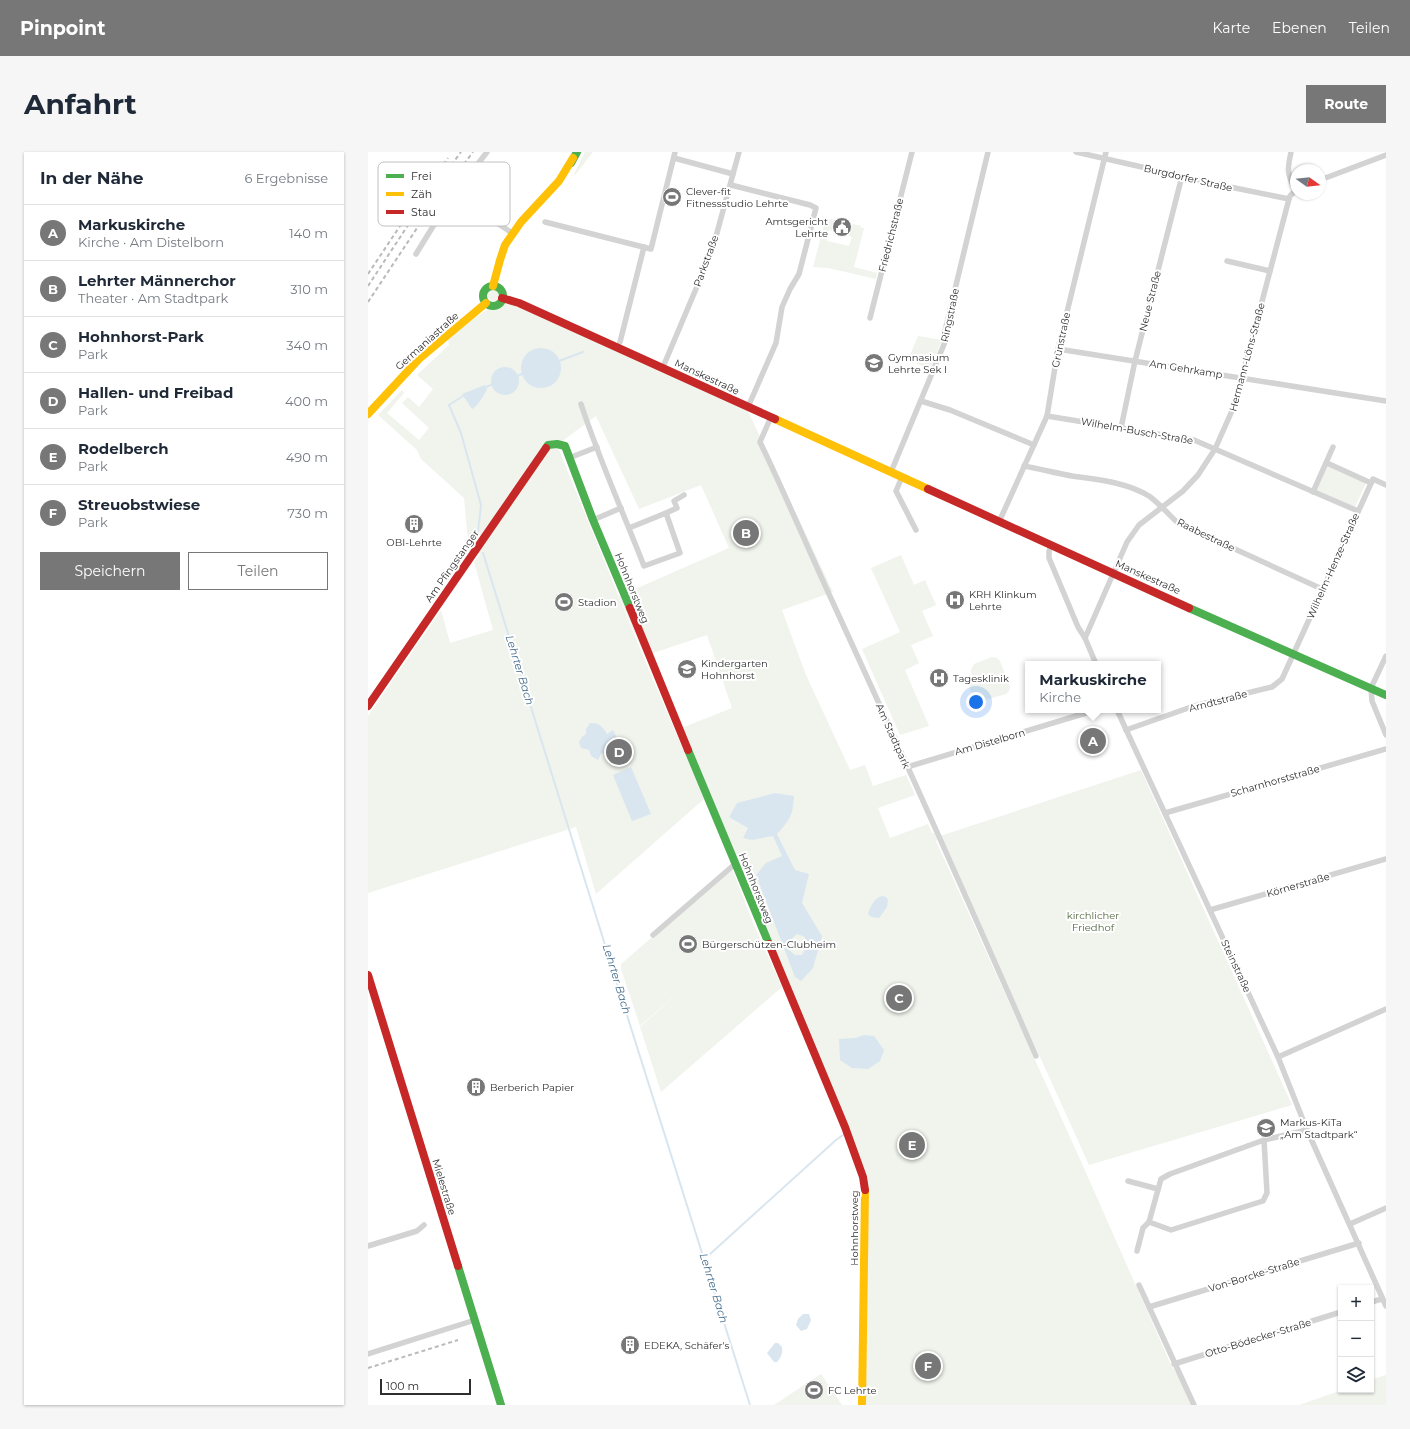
<!DOCTYPE html>
<html lang="de">
<head>
<meta charset="utf-8">
<style>
	:root { --surface:#fff; --page:#f6f6f7; --text:#1f2937; --muted:#747a83; --line:#e0e1e3; --accent:#777 }
	body { margin:0; font-family:Montserrat,sans-serif; background:var(--page); color:var(--text) }
	.controls { position:absolute; right:12px; bottom:12px; display:grid; overflow:hidden; border-radius:0px; box-shadow:0 1px 3px #0004 }
	.controls button { width:36px; height:36px; display:grid; place-items:center; padding:0; border:0; border-bottom:1px solid var(--line); background:var(--surface); color:var(--text); font:20px sans-serif }
	.compass { position:absolute; left:922px; top:12px; width:36px; height:36px; border-radius:50%; background:var(--surface); box-shadow:0 1px 3px #0004; rotate:105deg }
	.scale { position:absolute; left:12px; bottom:10px; width:91px; box-sizing:border-box; padding-left:4px; border:2px solid #2e2e2e; border-top:0; font-size:11px; line-height:14px; white-space:nowrap; color:#2e2e2e; -webkit-text-stroke:3px #fff; paint-order:stroke }
	.you { position:absolute; left:608px; top:550px; width:14px; height:14px; margin:-10px; border:3px solid #fff; border-radius:50%; background:#1a73e8; box-shadow:0 0 0 6px #1a73e833 }
	.badge { display:grid; place-items:center; width:26px; height:26px; border-radius:50%; background:var(--accent); color:#fff; font-size:13px; font-weight:700 }
	.pin { position:absolute; translate:-50% -50%; border:2px solid #fff; box-shadow:0 1px 4px #0006 }
	.popup { position:absolute; left:657px; top:509px; width:136px; height:52px; box-sizing:border-box; display:grid; place-content:center; border-radius:0px; background:var(--surface); filter:drop-shadow(0 1px 3px #0005); font-size:13px; white-space:nowrap; color:var(--muted) }
	.popup b { font-size:15px; color:var(--text) }
	.popup::after { content:''; position:absolute; left:50%; top:100%; margin-left:-8px; border:8px solid transparent; border-top-color:var(--surface) }
	.list { margin:0; padding:0; list-style:none }
	h2 { display:flex; justify-content:space-between; align-items:center; height:52px; margin:0; padding:0 16px; font-size:17px }
	h2 small { font-size:13px; font-weight:400; color:var(--muted) }
	.list li { display:grid; grid-template-columns:26px 1fr auto; gap:12px; align-items:center; box-sizing:border-box; height:56px; padding:0 16px; border-top:1px solid var(--line) }
	.list b { display:block; font-size:15px; white-space:nowrap }
	.list p { margin:0; font-size:13px; white-space:nowrap; color:var(--muted) }
	.list em { font-size:13px; font-style:normal; color:var(--muted) }
	.actions { display:flex; gap:8px; padding:12px 16px }
	.actions a { flex:1; padding:9px 0; border:1px solid var(--accent); border-radius:0px; text-align:center; font-size:14px; color:var(--accent) }
	.actions .main { background:var(--accent); color:#fff }
	.icon { flex:none; width:22px; height:22px; fill:none; stroke:currentColor; stroke-width:2; stroke-linecap:round; stroke-linejoin:round }
	.map { position:relative; flex:none; width:1018px; height:1253px; overflow:hidden; border-radius:0px }
	header { display:flex; align-items:center; gap:24px; box-sizing:border-box; height:56px; padding:0 20px; background:var(--accent); color:#fff }
	header strong { font-size:19px }
	nav { display:flex; gap:22px; margin-inline-start:auto; font-size:14px }
	.intro { display:flex; align-items:center; justify-content:space-between; box-sizing:border-box; height:96px; padding:0 24px }
	h1 { margin:0; font-size:28px }
	.button { padding:10px 18px; border-radius:0px; background:var(--accent); color:#fff; font-size:14px; font-weight:700 }
	main { display:flex; gap:24px; padding:0 24px }
	aside { flex:1; background:var(--surface); border-radius:0px; box-shadow:0 1px 3px #0004 }
	.map>svg:first-child { display:block }
</style>
</head>
<body>
<header>
<strong>Pinpoint</strong>
<nav><a>Karte</a><a>Ebenen</a><a>Teilen</a></nav>
</header>
<div class="intro"><h1>Anfahrt</h1><a class="button">Route</a></div>
<main>
<aside>
<h2>In der Nähe<small>6 Ergebnisse</small></h2>
<ul class="list">
<li><span class="badge">A</span><div><b>Markuskirche</b><p>Kirche · Am Distelborn</p></div><em>140 m</em></li>
<li><span class="badge">B</span><div><b>Lehrter Männerchor</b><p>Theater · Am Stadtpark</p></div><em>310 m</em></li>
<li><span class="badge">C</span><div><b>Hohnhorst-Park</b><p>Park</p></div><em>340 m</em></li>
<li><span class="badge">D</span><div><b>Hallen- und Freibad</b><p>Park</p></div><em>400 m</em></li>
<li><span class="badge">E</span><div><b>Rodelberch</b><p>Park</p></div><em>490 m</em></li>
<li><span class="badge">F</span><div><b>Streuobstwiese</b><p>Park</p></div><em>730 m</em></li>
</ul>
<div class="actions"><a class="main">Speichern</a><a>Teilen</a></div>
</aside>
<div class="map">
<svg width="1018" height="1253" viewBox="0 0 1018 1253">
	<rect width="100%" height="100%" fill="#fff"/>
	<g fill="#f0f4ec">
		<polygon points="217,0 225,0 207,23 206,22"/>
		<polygon points="458,66 467,68 464,79 461,78 459,89 481,94 484,85 481,84 484,72 493,74 493,76 496,76 486,115 509,121 508,127 460,116 445,115"/>
		<circle cx="125" cy="143" r="5.5"/>
		<polygon points="137,149 378,255 465,440 414,458 438,523 482,618 497,613 505,634 538,623 547,643 510,656 522,686 560,672 564,681 566,681 569,688 568,689 715,1014 803,1213 824,1244 828,1253 497,1253 498,1030 311,577 364,556 339,483 282,502 277,505 251,444 361,396 333,333 271,357 228,264 189,293 271,494 336,647 228,742 208,675 0,741 0,564 73,458 82,491 125,478 106,410 112,402 101,401 96,346 53,307 49,298 10,263 34,238 36,241 19,261 51,288 61,276 34,251 40,245 51,255 65,237 49,223 81,193 80,188 104,168 120,157 129,157"/>
		<polygon points="550,184 574,188 562,217 540,208"/>
		<polygon points="959,314 998,331 987,355 948,338"/>
		<polygon points="533,403 546,433 557,428 568,453 554,459 565,484 543,493 551,511 537,518 561,574 532,583 494,497 532,480 503,416"/>
		<polygon points="624,505 629,506 632,509 642,535 641,539 638,542 611,550 607,549 601,534 605,529 603,518 606,512"/>
		<polygon points="773,618 924,953 721,1013 572,684"/>
		<polygon points="362,718 365,719 386,773 414,835 293,940 272,875 320,832 272,874 253,817 253,812"/>
		<polygon points="453,1222 474,1253 406,1253"/>
		<polygon points="1018,1223 1018,1253 931,1253 974,1238 1003,1238 1003,1228"/>
	</g>
	<g fill="#d9e6f0" fill-rule="evenodd">
		<circle cx="173" cy="216" r="20"/>
		<circle cx="137" cy="229" r="14"/>
		<path d="M117,233L119,237C117,242 109,255 104,257L94,242Z"/>
		<path d="M222,571C232,571 234,574 239,582L245,578L252,592L255,601L247,606L241,600L233,602L230,608L223,604L221,598L213,596L211,590L214,585L218,582V577Z"/>
		<polygon points="263,615 283,662 264,669 245,623"/>
		<path d="M407,641L426,644C425,663 422,668 409,682L427,718L441,722L434,751L454,784L445,816L433,829L427,825L388,723L398,711L414,704L405,684L384,688L375,686L380,676L361,665L369,651ZM429,782L437,785L438,796L434,803H427L421,798V789Z"/>
		<path d="M514,744L518,745L520,748L519,755L511,766L503,765L500,762C502,755 506,746 514,744Z"/>
		<polygon points="496,883 506,884 516,898 512,909 500,917 484,916 472,908 471,887 487,886"/>
		<polygon points="435,1162 441,1162 443,1168 439,1177 433,1179 428,1173 430,1167"/>
		<path d="M407,1191H410L414,1195C415,1201 413,1205 409,1210H406L399,1201Z"/>
	</g>
	<g fill="none" stroke-linecap="round" stroke-linejoin="round">
		<g stroke="#d9e6f0" stroke-width="2">
			<polyline points="191,209 215,200"/>
			<polyline points="149,224 154,222"/>
			<polyline points="118,235 123,233"/>
			<polyline points="95,244 81,253 93,281 113,353 110,380"/>
			<polyline points="115,401 252,841 382,1253"/>
			<polyline points="341,1103 468,988 475,983"/>
		</g>
		<g stroke="#d3d3d3" stroke-width="5.5">
			<polyline points="708,0 862,35 921,47"/>
			<path d="M923,0C919,19 919,21 927,38"/>
			<polyline points="306,6 365,22"/>
			<polyline points="952,28 1018,3"/>
			<polyline points="363,33 442,53 448,56 431,122 422,137 414,155 408,191 380,255"/>
			<path d="M80,50C101,57 127,68 145,82"/>
			<polyline points="177,70 283,97 307,0"/>
			<polyline points="48,102 80,50 119,0"/>
			<polyline points="859,109 902,119"/>
			<polyline points="502,166 544,0"/>
			<polyline points="252,190 276,95"/>
			<polyline points="690,197 1018,249"/>
			<polyline points="295,215 344,99 371,0"/>
			<polyline points="553,249 582,258 666,293"/>
			<path d="M213,252C231,307 255,360 276,414L312,401L298,361L261,376"/>
			<polyline points="679,264 826,288 990,359"/>
			<path d="M403,265L392,290C418,344 441,399 466,453C535,603 602,753 668,904"/>
			<polyline points="753,276 767,209 814,24"/>
			<polyline points="201,306 229,295"/>
			<polyline points="959,311 1003,331"/>
			<path d="M656,314C672,317 688,321 704,324C731,328 758,330 781,344C792,352 800,362 810,371L954,437"/>
			<polyline points="523,320 577,190 577,179 620,0"/>
			<polyline points="534,325 528,339 548,378"/>
			<polyline points="945,340 965,295"/>
			<polyline points="298,361 309,356 306,349 316,343"/>
			<polyline points="225,368 253,356"/>
			<polyline points="631,370 679,264 690,197 738,0"/>
			<polyline points="683,394 681,399 681,406 710,475 717,486 728,512"/>
			<polyline points="717,486 759,390 771,373 815,339 830,323 847,297 867,252 921,47 922,44 928,38"/>
			<polyline points="1018,504 1003,536 1004,549 1018,583"/>
			<polyline points="749,558 910,905 939,978 1018,1154"/>
			<polyline points="758,578 826,554 904,535 914,527 1005,327 1018,333"/>
			<polyline points="539,615 728,558"/>
			<polyline points="797,661 1018,597"/>
			<polyline points="842,758 1018,707"/>
			<polyline points="285,783 367,712"/>
			<polyline points="910,905 1018,857"/>
			<polyline points="896,988 899,1041 895,1049 803,1078 781,1070 793,1027 802,1022 896,988 939,978"/>
			<polyline points="760,1029 790,1037"/>
			<polyline points="982,1072 1018,1056"/>
			<polyline points="0,1094 49,1079 56,1073"/>
			<polyline points="769,1099 775,1076 781,1070"/>
			<polyline points="771,1133 826,1253"/>
			<polyline points="1003,1150 1014,1147"/>
			<polyline points="781,1155 991,1091"/>
			<polyline points="0,1202 107,1168"/>
			<polyline points="806,1212 973,1160"/>
		</g>
		<g stroke="#4caf50" stroke-width="8">
			<polyline points="203,11 209,0"/>
			<circle cx="125" cy="144" r="10"/>
			<polyline points="178,296 180,293 189,292 197,294 225,368 262,456"/>
			<polyline points="821,456 1018,543"/>
			<polyline points="320,598 401,792"/>
			<polyline points="90,1114 133,1253"/>
		</g>
		<g stroke="#ffc107" stroke-width="8">
			<polyline points="125,134 132,108 137,93 153,70 191,29 205,6"/>
			<polyline points="0,262 51,207 118,151"/>
			<polyline points="407,267 560,337"/>
			<polyline points="494,1253 497,1038"/>
		</g>
		<g stroke="#c62828" stroke-width="8">
			<polyline points="134,146 151,151 407,267"/>
			<polyline points="560,337 821,456"/>
			<polyline points="262,456 320,598"/>
			<polyline points="0,554 178,296"/>
			<polyline points="401,792 477,975 495,1025 497,1038"/>
			<polyline points="0,823 90,1114"/>
		</g>
		<g stroke="#bababa" stroke-width="2" stroke-dasharray="4 3" stroke-linecap="butt">
			<polyline points="0,122 52,44 80,6"/>
			<polyline points="0,134 52,55 93,0"/>
			<polyline points="0,150 61,58 105,0"/>
			<polyline points="0,1216 90,1188"/>
		</g>
	</g>
	<defs>
		<symbol id="stadium-disc" viewBox="-11 -11 22 22"><circle r="9.5" fill="#777" stroke="#fff"/><path d="M0-5a6.5 5 0 1 0 0 10a6.5 5 0 1 0 0-10ZM-3.5-1.8h7v3.6h-7Z" fill="#fff"/></symbol>
		<symbol id="civic-disc" viewBox="-11 -11 22 22"><circle r="9.5" fill="#777" stroke="#fff"/><path d="M-.6-6.5H3V-4.5H.6V-3L4-1V1h2V6H-6V1h2V-1L-.6-3ZM-1.2 2.5V6h2.4V2.5Z" fill="#fff"/></symbol>
		<symbol id="school-disc" viewBox="-11 -11 22 22"><circle r="9.5" fill="#777" stroke="#fff"/><path d="M0-5L7-2L0 1L-7-2ZM-4 1L0 2.5L4 1V4Q0 6-4 4Z" fill="#fff"/></symbol>
		<symbol id="building-disc" viewBox="-11 -11 22 22"><circle r="9.5" fill="#777" stroke="#fff"/><path d="M-4-6H4V6H1V3H-1V6H-4ZM-2.5-4.3h1.7v1.8h-1.7ZM.8-4.3h1.7v1.8H.8ZM-2.5-1h1.7V.8h-1.7ZM.8-1h1.7V.8H.8Z" fill="#fff"/></symbol>
		<symbol id="hospital-disc" viewBox="-11 -11 22 22"><circle r="9.5" fill="#777" stroke="#fff"/><path d="M-5-5h3v3.5h4V-5h3V5h-3V1.5h-4V5h-3Z" fill="#fff"/></symbol>
	</defs>
	<g fill-rule="evenodd">
		<use href="#stadium-disc" x="293" y="34" width="22" height="22"/>
		<use href="#civic-disc" x="463" y="64" width="22" height="22"/>
		<use href="#school-disc" x="495" y="200" width="22" height="22"/>
		<use href="#building-disc" x="35" y="361" width="22" height="22"/>
		<use href="#hospital-disc" x="576" y="437" width="22" height="22"/>
		<use href="#stadium-disc" x="185" y="439" width="22" height="22"/>
		<use href="#school-disc" x="308" y="506" width="22" height="22"/>
		<use href="#hospital-disc" x="560" y="515" width="22" height="22"/>
		<use href="#stadium-disc" x="309" y="781" width="22" height="22"/>
		<use href="#building-disc" x="97" y="924" width="22" height="22"/>
		<use href="#school-disc" x="887" y="965" width="22" height="22"/>
		<use href="#building-disc" x="251" y="1182" width="22" height="22"/>
		<use href="#stadium-disc" x="435" y="1227" width="22" height="22"/>
	</g>
	<g text-anchor="middle" dominant-baseline="central" stroke-width="4" stroke-linejoin="round" paint-order="stroke">
		<g font-size="10" fill="#2e2e2e" stroke="#fff">
			<text transform="translate(820 26) rotate(13)">Burgdorfer Straße</text>
			<text transform="translate(523 83) rotate(-76)">Friedrichstraße</text>
			<text transform="translate(338 109) rotate(-70)">Parkstraße</text>
			<text transform="translate(782 149) rotate(-76)">Neue Straße</text>
			<text transform="translate(582 163) rotate(-78)">Ringstraße</text>
			<text transform="translate(693 188) rotate(-78)">Grünstraße</text>
			<text transform="translate(59 189) rotate(-42)">Germaniastraße</text>
			<text transform="translate(879 205) rotate(-75)">Hermann-Löns-Straße</text>
			<text transform="translate(818 217) rotate(9)">Am Gehrkamp</text>
			<text transform="translate(339 225) rotate(25)">Manskestraße</text>
			<text transform="translate(769 279) rotate(10)">Wilhelm-Busch-Straße</text>
			<text transform="translate(838 383) rotate(26)">Raabestraße</text>
			<text transform="translate(84 414) rotate(-55)">Am Pfingstanger</text>
			<text transform="translate(965 414) rotate(-66)">Wilhelm-Henze-Straße</text>
			<text transform="translate(780 425) rotate(24)">Manskestraße</text>
			<text transform="translate(264 436) rotate(68)">Hohnhorstweg</text>
			<text transform="translate(850 549) rotate(-15)">Arndtstraße</text>
			<text transform="translate(525 584) rotate(66)">Am Stadtpark</text>
			<text transform="translate(622 590) rotate(-16)">Am Distelborn</text>
			<text transform="translate(907 629) rotate(-16)">Scharnhorststraße</text>
			<text transform="translate(930 733) rotate(-16)">Körnerstraße</text>
			<text transform="translate(388 736) rotate(68)">Hohnhorstweg</text>
			<text transform="translate(868 814) rotate(65)">Steinstraße</text>
			<text transform="translate(76 1035) rotate(73)">Mielestraße</text>
			<text transform="translate(486 1076) rotate(-90)">Hohnhorstweg</text>
			<text transform="translate(886 1123) rotate(-17)">Von-Borcke-Straße</text>
			<text transform="translate(890 1186) rotate(-17)">Otto-Bödecker-Straße</text>
		</g>
		<g font-size="10" fill="#2e2e2e" stroke="#fff" text-anchor="start">
			<text x="318" y="39">Clever-fit<tspan x="318" dy="12">Fitnessstudio Lehrte</tspan></text>
			<text x="460" y="69" text-anchor="end">Amtsgericht<tspan x="460" dy="12">Lehrte</tspan></text>
			<text x="520" y="205">Gymnasium<tspan x="520" dy="12">Lehrte Sek I</tspan></text>
			<text x="46" y="390" text-anchor="middle">OBI-Lehrte</text>
			<text x="601" y="442">KRH Klinkum<tspan x="601" dy="12">Lehrte</tspan></text>
			<text x="210" y="450">Stadion</text>
			<text x="333" y="511">Kindergarten<tspan x="333" dy="12">Hohnhorst</tspan></text>
			<text x="585" y="526">Tagesklinik</text>
			<text x="334" y="792">Bürgerschützen-Clubheim</text>
			<text x="122" y="935">Berberich Papier</text>
			<text x="912" y="970">Markus-KiTa<tspan x="912" dy="12">„Am Stadtpark“</tspan></text>
			<text x="276" y="1193">EDEKA, Schäfer's</text>
			<text x="460" y="1238">FC Lehrte</text>
		</g>
		<g font-size="10" fill="#4f673e" stroke="#fff">
			<text x="725" y="763">kirchlicher<tspan x="725" dy="12">Friedhof</tspan></text>
		</g>
		<g font-size="11" font-style="italic" fill="#406a8c" stroke="#fff">
			<text transform="translate(152 518) rotate(73)">Lehrter Bach</text>
			<text transform="translate(249 827) rotate(73)">Lehrter Bach</text>
			<text transform="translate(346 1136) rotate(73)">Lehrter Bach</text>
		</g>
	</g>
	<rect x="10" y="10" width="132" height="64" rx="6" fill="#fff" stroke="#c0c0c0" stroke-width="1"/>
	<rect x="18" y="22" width="18" height="4" fill="#4caf50"/>
	<rect x="18" y="40" width="18" height="4" fill="#ffc107"/>
	<rect x="18" y="58" width="18" height="4" fill="#c62828"/>
	<g font-size="11" fill="#2e2e2e">
		<text x="43" y="28">Frei</text>
		<text x="43" y="46">Zäh</text>
		<text x="43" y="64">Stau</text>
	</g>
</svg>
<div class="controls">
<button>+</button>
<button>−</button>
<button><svg class="icon" aria-label="layers" viewBox="0 0 24 24"><path d="M12 4l9 5-9 5-9-5zM3 14l9 5 9-5"/></svg></button>
</div>
<svg class="compass" viewBox="-18 -18 36 36"><path d="M0-13l5 13h-10z" fill="#e53935"/><path d="M0 13l5-13h-10z" fill="#747a83"/></svg>
<div class="scale">100 m</div>
<div class="you"></div>
<div class="pin badge" style="left:725px;top:589px">A</div>
<div class="popup"><b>Markuskirche</b>Kirche</div>
<div class="pin badge" style="left:378px;top:381px">B</div>
<div class="pin badge" style="left:531px;top:846px">C</div>
<div class="pin badge" style="left:251px;top:600px">D</div>
<div class="pin badge" style="left:544px;top:993px">E</div>
<div class="pin badge" style="left:560px;top:1214px">F</div>
</div>
</main>
</body>
</html>
